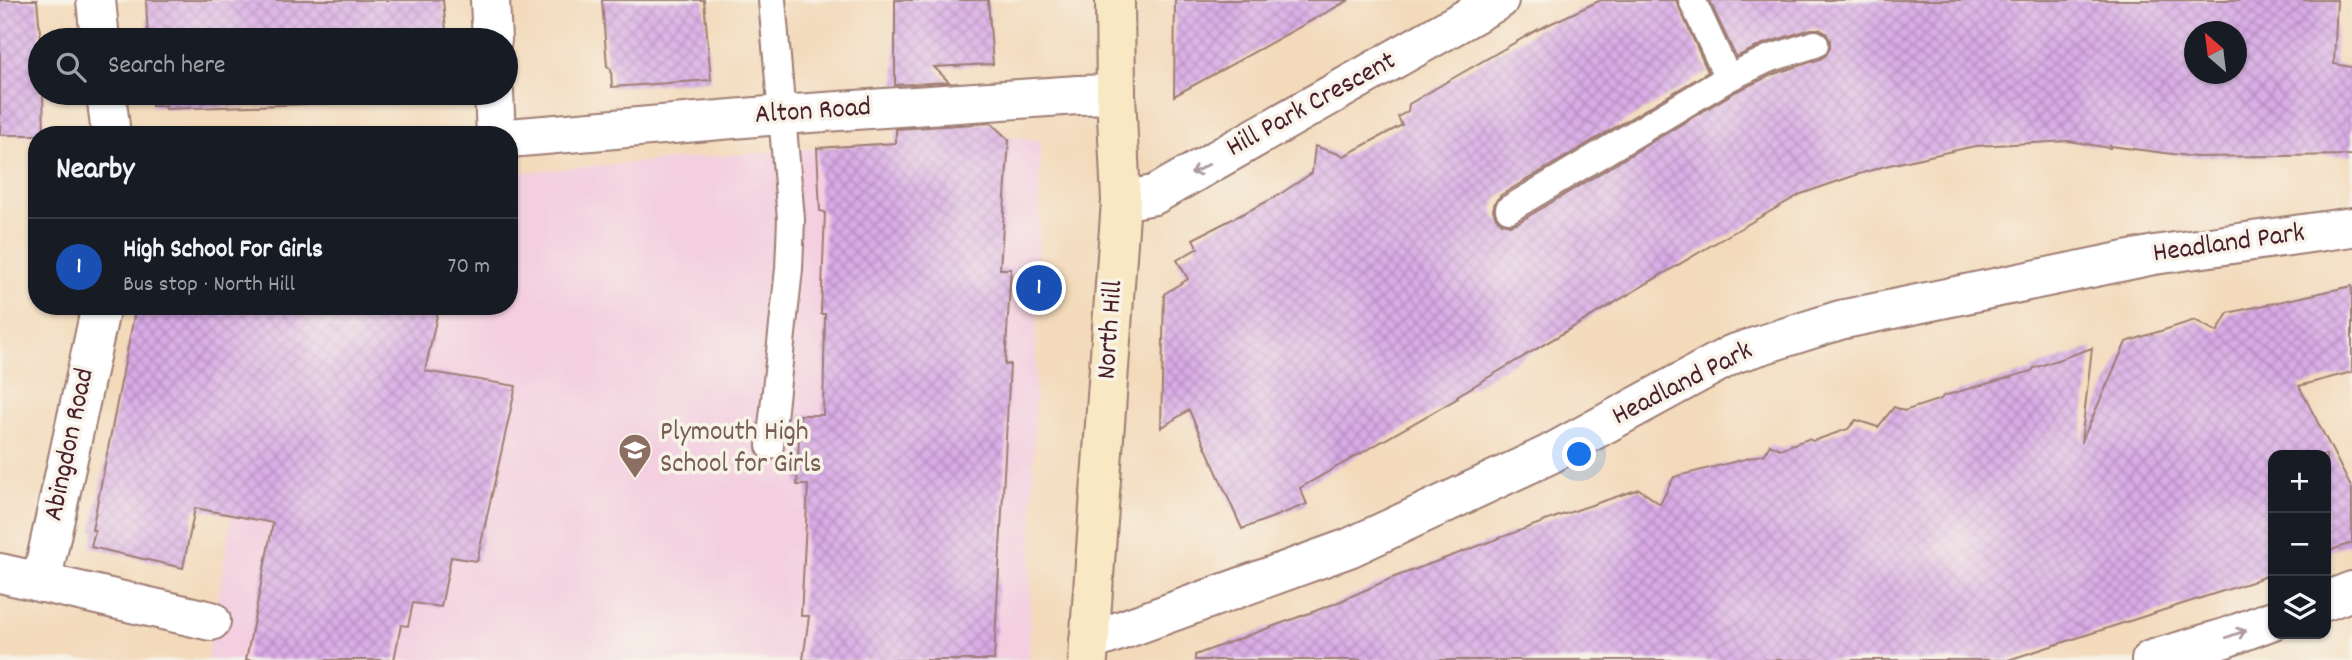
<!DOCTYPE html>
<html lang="en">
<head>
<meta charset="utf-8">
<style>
	:root { --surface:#171b24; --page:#242831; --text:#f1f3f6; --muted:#9ea1a6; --line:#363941; --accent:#1f6fb2 }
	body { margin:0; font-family:Dekko,sans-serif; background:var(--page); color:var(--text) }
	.controls { position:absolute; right:21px; bottom:21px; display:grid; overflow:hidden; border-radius:14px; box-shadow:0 2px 5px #0004 }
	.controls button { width:63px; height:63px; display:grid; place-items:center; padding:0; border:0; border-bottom:2px solid var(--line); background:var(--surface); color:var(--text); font:35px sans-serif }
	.compass { position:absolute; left:2184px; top:21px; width:63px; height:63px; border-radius:50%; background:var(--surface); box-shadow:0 2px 5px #0004; rotate:332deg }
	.you { position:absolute; left:1580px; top:455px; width:24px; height:24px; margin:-18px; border:5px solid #fff; border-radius:50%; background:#1a73e8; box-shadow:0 0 0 10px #1a73e833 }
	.badge { display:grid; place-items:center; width:46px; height:46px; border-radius:50%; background:var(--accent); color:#fff; font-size:23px; font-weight:700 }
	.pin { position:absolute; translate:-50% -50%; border:4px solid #fff; box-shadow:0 2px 7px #0006 }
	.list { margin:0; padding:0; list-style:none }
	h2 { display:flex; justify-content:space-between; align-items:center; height:91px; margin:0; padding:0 28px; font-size:30px }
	h2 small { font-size:23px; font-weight:400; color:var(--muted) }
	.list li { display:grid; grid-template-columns:46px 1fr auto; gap:21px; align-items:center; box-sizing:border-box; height:98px; padding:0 28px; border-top:2px solid var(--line) }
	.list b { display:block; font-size:26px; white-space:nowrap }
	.list p { margin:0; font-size:23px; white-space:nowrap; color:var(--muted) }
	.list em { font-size:23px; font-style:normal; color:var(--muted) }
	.icon { flex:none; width:38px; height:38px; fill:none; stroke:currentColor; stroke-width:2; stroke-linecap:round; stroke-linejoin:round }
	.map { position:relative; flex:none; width:2352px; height:660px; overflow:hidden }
	.search { position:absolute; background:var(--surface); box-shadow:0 2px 5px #0004; left:28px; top:28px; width:490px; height:77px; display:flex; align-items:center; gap:18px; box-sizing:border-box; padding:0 24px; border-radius:38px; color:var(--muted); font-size:26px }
	.panel { position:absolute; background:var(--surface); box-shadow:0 2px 5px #0004; left:28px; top:126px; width:490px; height:189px; border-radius:28px }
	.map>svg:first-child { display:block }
</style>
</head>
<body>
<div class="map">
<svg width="2352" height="660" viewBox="0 0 2352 660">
	<defs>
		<pattern id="building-cross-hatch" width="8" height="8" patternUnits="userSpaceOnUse" patternTransform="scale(1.75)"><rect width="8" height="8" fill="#d9abe7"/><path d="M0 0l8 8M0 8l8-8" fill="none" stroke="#b28bbb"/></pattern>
	</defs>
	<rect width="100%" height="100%" fill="#f7f3e8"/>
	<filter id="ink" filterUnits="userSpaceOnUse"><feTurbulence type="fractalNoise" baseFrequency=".0143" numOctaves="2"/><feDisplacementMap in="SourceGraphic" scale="14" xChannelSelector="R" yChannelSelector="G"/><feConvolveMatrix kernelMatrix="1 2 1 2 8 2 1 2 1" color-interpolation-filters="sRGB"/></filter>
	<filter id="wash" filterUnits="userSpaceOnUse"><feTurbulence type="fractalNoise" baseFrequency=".00686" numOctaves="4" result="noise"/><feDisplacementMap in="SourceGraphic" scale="28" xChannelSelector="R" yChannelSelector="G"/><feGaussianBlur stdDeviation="1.57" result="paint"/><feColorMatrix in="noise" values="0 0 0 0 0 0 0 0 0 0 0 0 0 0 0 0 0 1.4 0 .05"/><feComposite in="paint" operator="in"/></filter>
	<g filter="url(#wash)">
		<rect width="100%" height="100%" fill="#f3dabb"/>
		<polygon fill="#f3cfe0" points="1005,136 1041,140 1029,660 207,660 268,306 509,306 509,173 817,148"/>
		<g id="blocks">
			<g fill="url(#building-cross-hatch)" fill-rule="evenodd">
				<polygon points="0,0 37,0 40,32 40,93 43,93 44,135 0,135"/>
				<polygon points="146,0 443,0 447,40 148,40"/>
				<polygon points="602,0 704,0 711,80 612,87 611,69 607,66"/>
				<polygon points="895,0 988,0 993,64 934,67 949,82 895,85"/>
				<polygon points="1175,0 1349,0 1174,96"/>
				<path d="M1601,0H1676L1708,72L1501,195L1495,202L1493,210L1496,218L1502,223L1510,225L1517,223L1735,92L1774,74L1820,59L1826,55L1830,48V40L1826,33L1819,29H1811L1763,44L1736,57L1709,0H2337L2334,64L2352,67V155L2196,157L2110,146V148L2069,141L1975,146L1885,166L1856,175L1801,194L1727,236L1457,396L1458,398L1300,488L1307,504L1242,529L1189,410L1161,428L1164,294L1188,279L1177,260L1198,248L1193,239L1274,198L1312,173L1315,146L1344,156L1402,125L1398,117L1408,111L1409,104L1448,81L1537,30ZM2194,32H2236V74H2194Z"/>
				<polygon points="152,93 453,93 453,95 426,97 426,100 165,109 165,106 152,106"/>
				<polygon points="991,123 1009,140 1000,269 1011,269 1005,365 1010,364 994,660 803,660 809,616 801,616 808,485 797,485 800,415 823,415 825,314 821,314 825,212 820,211 817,148 896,143 896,129"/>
				<polygon points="2352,286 2352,372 2299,386 2352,489 2352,543 2326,552 2326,455 2273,455 2273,573 2251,582 2008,660 1195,660 1195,655 1334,604 1392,578 1559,516 1639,489 1660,504 1674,477 1765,454 1770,444 1780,449 1808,439 1813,441 1848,429 1856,420 1878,427 1894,407 1904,411 1941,399 1943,396 2032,371 2034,368 2092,348 2081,443 2126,342 2195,320 2217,332 2228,313"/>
				<polygon points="136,306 439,306 425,371 516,386 477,561 451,557 441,607 413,603 408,626 401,625 394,660 246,660 273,523 195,508 183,568 91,547 95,530 92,530"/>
			</g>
		</g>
	</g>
	<g filter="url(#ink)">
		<use href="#blocks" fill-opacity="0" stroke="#9e7c73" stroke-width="2"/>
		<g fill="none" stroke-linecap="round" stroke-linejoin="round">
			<defs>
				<g id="lane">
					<polyline points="1692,0 1728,78"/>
					<polyline points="1509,209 1728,78 1768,59 1815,44"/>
					<polyline points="770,446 789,269 791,219 772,0"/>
				</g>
				<g id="street">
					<polyline points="96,0 100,40"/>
					<polyline points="490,0 492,40"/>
					<polyline points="106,93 111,135"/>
					<polyline points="494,93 496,135"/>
					<polyline points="509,138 780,115 1078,95 1116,94"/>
					<polyline points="1121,201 1154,195 1499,0"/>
					<polyline points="0,573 211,621"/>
					<polyline points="41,583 101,306"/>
					<polyline points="2326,601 2352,591"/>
					<polyline points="1089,642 1349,548 1548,455 1733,354 1840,320 2154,255 2352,227"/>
					<polyline points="2151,660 2225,638 2273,620"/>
				</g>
				<polyline id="secondary" points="1088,660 1121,201 1116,94 1115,0"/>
			</defs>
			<use href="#lane" stroke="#9e7c73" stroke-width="30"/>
			<use href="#street" stroke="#9e7c73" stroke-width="42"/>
			<use href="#secondary" stroke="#9e7c73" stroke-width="42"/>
			<use href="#lane" stroke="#fff" stroke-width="26"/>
			<use href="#street" stroke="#fff" stroke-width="38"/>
			<use href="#secondary" stroke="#f8e8c3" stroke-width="38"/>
		</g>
		<defs><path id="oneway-shaft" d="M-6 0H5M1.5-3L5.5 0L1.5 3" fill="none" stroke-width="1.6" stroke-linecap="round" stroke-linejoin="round" transform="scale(1.75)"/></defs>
		<g stroke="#ae9aa0">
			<use href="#oneway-shaft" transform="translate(1200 169) rotate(151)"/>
			<use href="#oneway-shaft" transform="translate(2236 634) rotate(-20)"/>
		</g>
	</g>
	<defs>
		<symbol id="school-pin" viewBox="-11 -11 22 30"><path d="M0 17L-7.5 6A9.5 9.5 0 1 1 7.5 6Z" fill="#8d6e63" stroke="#f7f3e8"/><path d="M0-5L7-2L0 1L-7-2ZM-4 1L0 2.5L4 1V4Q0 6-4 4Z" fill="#fff"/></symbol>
	</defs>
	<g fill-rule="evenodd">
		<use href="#school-pin" x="616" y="431" width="38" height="52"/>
	</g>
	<g text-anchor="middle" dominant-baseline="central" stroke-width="7" stroke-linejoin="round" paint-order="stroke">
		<g font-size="28" fill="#4a1f2b" stroke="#f7f3e8">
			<text transform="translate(1312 106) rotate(-29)">Hill Park Crescent</text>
			<text transform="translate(813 113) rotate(-4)">Alton Road</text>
			<text transform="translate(2229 245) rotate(-8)">Headland Park</text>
			<text transform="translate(1112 330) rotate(-86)">North Hill</text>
			<text transform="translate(1683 385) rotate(-27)">Headland Park</text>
			<text transform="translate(71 445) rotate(-78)">Abingdon Road</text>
		</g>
		<g font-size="28" fill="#785e54" stroke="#f7f3e8" text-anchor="start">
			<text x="660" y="434">Plymouth High<tspan x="660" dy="32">School for Girls</tspan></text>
		</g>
	</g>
</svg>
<div class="controls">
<button>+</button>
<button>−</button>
<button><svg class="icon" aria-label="layers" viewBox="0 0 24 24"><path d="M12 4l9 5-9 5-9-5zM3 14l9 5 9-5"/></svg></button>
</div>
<svg class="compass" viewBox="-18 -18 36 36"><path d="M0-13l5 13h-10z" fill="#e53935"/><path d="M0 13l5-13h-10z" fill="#9ea1a6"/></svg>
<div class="you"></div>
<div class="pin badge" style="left:1039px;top:288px;background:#1a4fb4">1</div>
<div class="search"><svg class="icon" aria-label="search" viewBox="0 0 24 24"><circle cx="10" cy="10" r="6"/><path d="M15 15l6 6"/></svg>Search here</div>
<section class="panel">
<h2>Nearby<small></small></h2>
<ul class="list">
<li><span class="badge" style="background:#1a4fb4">1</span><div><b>High School For Girls</b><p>Bus stop · North Hill</p></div><em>70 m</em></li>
</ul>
</section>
</div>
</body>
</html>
